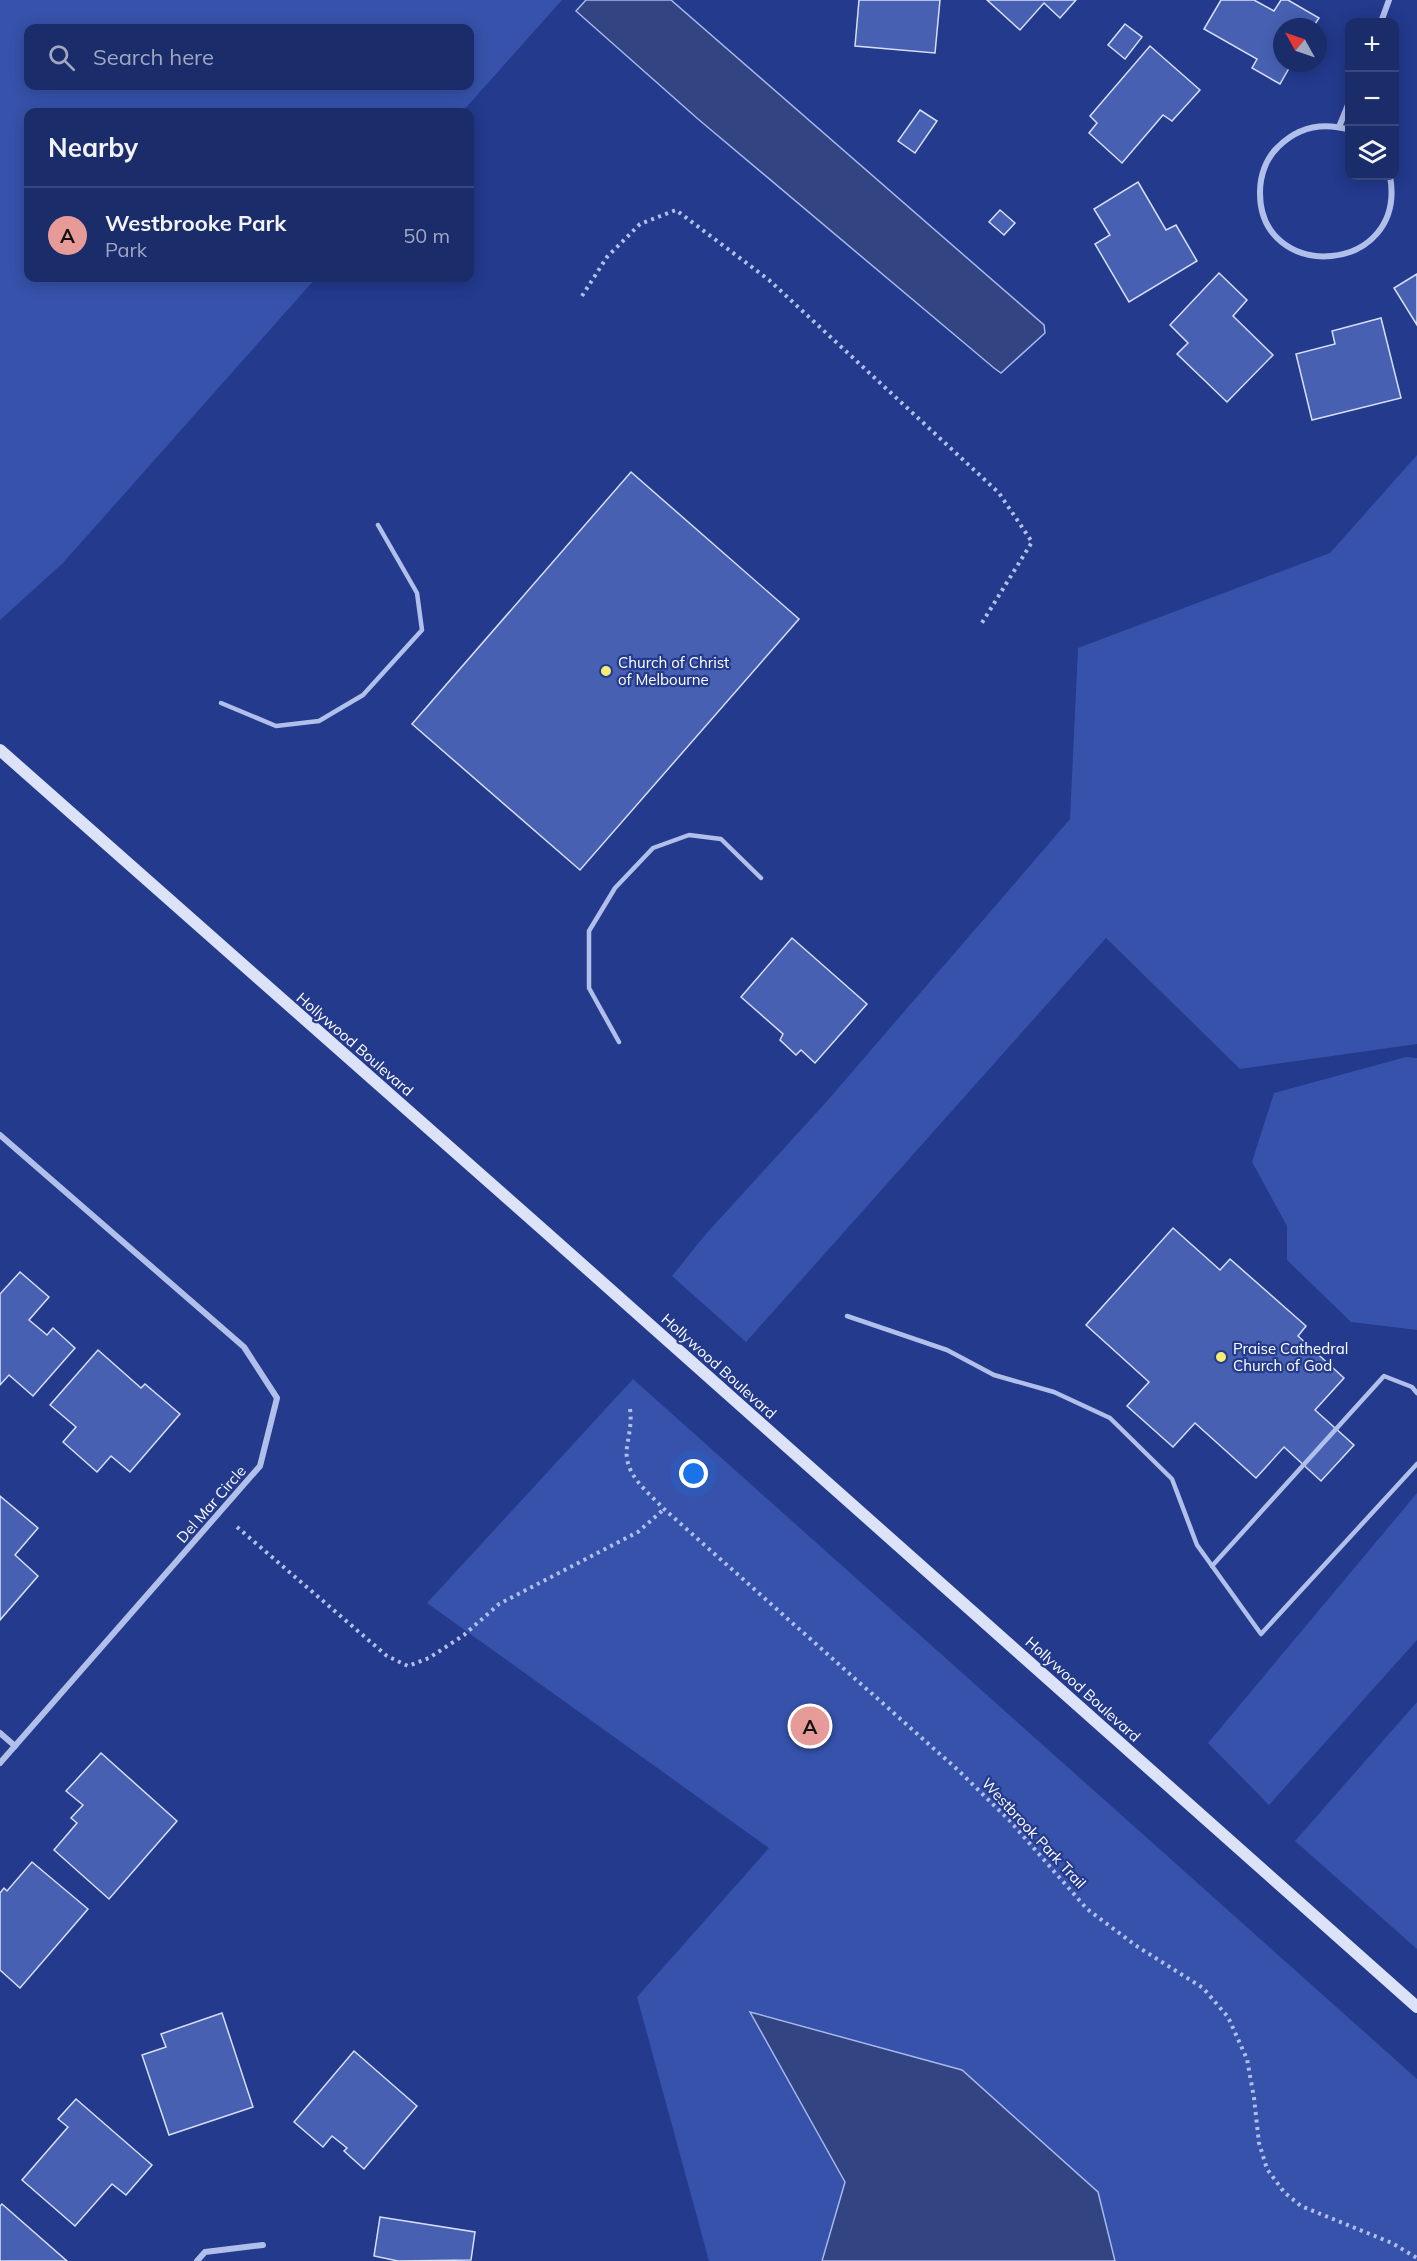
<!DOCTYPE html>
<html lang="en">
<head>
<meta charset="utf-8">
<style>
	:root { --surface:#1a2c6a; --page:#273872; --text:#f1f3f6; --muted:#9fa7c1; --line:#38487e; --accent:#e69b98 }
	body { margin:0; font-family:Mulish,sans-serif; background:var(--page); color:var(--text) }
	.controls { position:absolute; right:18px; top:18px; display:grid; overflow:hidden; border-radius:12px; box-shadow:0 3px 15px #0003 }
	.controls button { width:54px; height:54px; display:grid; place-items:center; padding:0; border:0; border-bottom:2px solid var(--line); background:var(--surface); color:var(--text); font:30px sans-serif }
	.compass { position:absolute; left:1273px; top:18px; width:54px; height:54px; border-radius:50%; background:var(--surface); box-shadow:0 3px 15px #0003; rotate:310deg }
	.you { position:absolute; left:694px; top:1474px; width:21px; height:21px; margin:-15px; border:4px solid #fff; border-radius:50%; background:#1a73e8; box-shadow:0 0 0 9px #1a73e833 }
	.badge { display:grid; place-items:center; width:39px; height:39px; border-radius:50%; background:var(--accent); color:#111; font-size:20px; font-weight:700 }
	.pin { position:absolute; translate:-50% -50%; border:3px solid #fff; box-shadow:0 2px 6px #0006 }
	.list { margin:0; padding:0; list-style:none }
	h2 { display:flex; justify-content:space-between; align-items:center; height:78px; margin:0; padding:0 24px; font-size:26px }
	h2 small { font-size:20px; font-weight:400; color:var(--muted) }
	.list li { display:grid; grid-template-columns:39px 1fr auto; gap:18px; align-items:center; box-sizing:border-box; height:96px; padding:0 24px; border-top:2px solid var(--line) }
	.list b { display:block; font-size:22px; white-space:nowrap }
	.list p { margin:0; font-size:20px; white-space:nowrap; color:var(--muted) }
	.list em { font-size:20px; font-style:normal; color:var(--muted) }
	.icon { flex:none; width:33px; height:33px; fill:none; stroke:currentColor; stroke-width:2; stroke-linecap:round; stroke-linejoin:round }
	.map { position:relative; flex:none; width:1417px; height:2261px; overflow:hidden }
	.search { position:absolute; background:var(--surface); box-shadow:0 3px 15px #0003; left:24px; top:24px; width:450px; height:66px; display:flex; align-items:center; gap:15px; box-sizing:border-box; padding:0 21px; border-radius:12px; color:var(--muted); font-size:22px }
	.panel { position:absolute; background:var(--surface); box-shadow:0 3px 15px #0003; left:24px; top:108px; width:450px; height:174px; border-radius:12px }
	.map>svg:first-child { display:block }
</style>
</head>
<body>
<div class="map">
<svg width="1417" height="2261" viewBox="0 0 1417 2261">
	<rect width="100%" height="100%" fill="#233a8d"/>
	<g fill="#3652aa" fill-rule="evenodd">
		<path d="M0,0H562L462,112H28V278H316L63,563L0,620ZM28,28H470V86H28Z"/>
		<polygon points="1417,455 1417,1044 1240,1069 1106,938 746,1342 672,1276 705,1235 828,1100 1070,819 1078,648 1330,553"/>
		<polygon points="1406,1057 1417,1058 1417,1330 1351,1322 1287,1260 1287,1226 1252,1162 1274,1093"/>
		<polygon points="633,1379 1417,2079 1417,2261 709,2261 637,1997 769,1848 427,1603"/>
		<polygon points="1417,1493 1417,1640 1269,1805 1208,1743"/>
		<polygon points="1417,1702 1417,1949 1295,1841"/>
	</g>
	<g fill="#324481" stroke="#a5b7ec" stroke-width="1.5">
		<polygon points="586,0 671,0 1044,325 1045,333 1001,373 994,368 698,119 576,11"/>
		<polygon points="750,2012 962,2070 1098,2192 1115,2261 822,2261 845,2182"/>
	</g>
	<g fill="#4760b2" stroke="#d6def8" stroke-width="1.5">
		<polygon points="859,0 940,0 935,53 855,46"/>
		<polygon points="987,0 1076,0 1060,18 1044,3 1020,30"/>
		<polygon points="1221,0 1254,0 1274,11 1281,0 1288,0 1319,18 1313,27 1282,27 1282,63 1292,63 1280,84 1252,68 1257,59 1204,29"/>
		<polygon points="1125,24 1142,37 1125,59 1108,45"/>
		<polygon points="1150,46 1200,90 1172,121 1163,115 1122,163 1089,133 1097,123 1090,116"/>
		<polygon points="920,110 937,121 915,153 898,141"/>
		<polygon points="1138,182 1166,230 1176,225 1197,261 1129,302 1095,244 1110,235 1094,209"/>
		<polygon points="1000,210 1015,223 1004,235 989,222"/>
		<polygon points="1219,273 1247,300 1233,316 1273,355 1227,402 1177,354 1188,343 1170,325"/>
		<polygon points="1417,274 1417,325 1394,288"/>
		<polygon points="1381,318 1401,398 1312,420 1296,354 1335,344 1332,331"/>
		<polygon points="631,472 799,619 580,870 412,724"/>
		<polygon points="792,938 867,1004 815,1063 801,1050 796,1055 780,1040 783,1034 741,997"/>
		<polygon points="1173,1228 1220,1270 1230,1259 1306,1326 1298,1336 1344,1378 1315,1410 1354,1445 1321,1481 1284,1447 1256,1478 1195,1423 1173,1447 1127,1406 1149,1382 1086,1325"/>
		<polygon points="20,1272 49,1297 29,1320 47,1335 53,1328 75,1348 33,1396 9,1375 0,1385 0,1294"/>
		<polygon points="98,1350 141,1388 145,1384 180,1414 130,1472 111,1456 97,1472 63,1442 76,1427 50,1405"/>
		<polygon points="0,1496 38,1528 15,1555 38,1576 0,1620"/>
		<polygon points="101,1753 177,1821 109,1899 54,1850 77,1823 71,1818 83,1805 66,1791"/>
		<polygon points="32,1862 88,1909 20,1988 0,1970 0,1893 4,1888 7,1891"/>
		<polygon points="222,2013 253,2107 169,2135 142,2055 166,2047 161,2034"/>
		<polygon points="354,2051 417,2106 364,2169 344,2151 347,2148 332,2136 323,2147 294,2122"/>
		<polygon points="76,2099 152,2165 126,2195 112,2184 75,2226 22,2180 68,2127 58,2119"/>
		<polygon points="2,2204 67,2261 0,2261 0,2206"/>
		<polygon points="380,2217 475,2232 471,2260 398,2261 374,2256"/>
	</g>
	<g fill="none" stroke-linecap="round" stroke-linejoin="round">
		<g stroke="#b1bfeb" stroke-width="4" stroke-dasharray="3 4.5" stroke-linecap="butt">
			<polyline points="582,296 607,257 640,224 676,210 769,280 999,493 1032,542 980,626"/>
			<path d="M630,1409C632,1423 629,1433 627,1447C623,1474 647,1491 664,1509L959,1771L1010,1821L1087,1909L1135,1945L1203,1988L1228,2017L1247,2059L1254,2098L1259,2143L1267,2169L1284,2192L1301,2206L1392,2243L1417,2258"/>
			<polyline points="237,1527 387,1656 408,1666 429,1658 464,1635 499,1604 638,1532 664,1509"/>
		</g>
		<g stroke="#b1bfeb" stroke-width="4.5">
			<polyline points="221,703 276,726 319,721 363,695 422,630 417,593 378,525"/>
			<polyline points="619,1042 589,988 589,931 615,888 653,848 689,835 721,839 761,878"/>
			<polyline points="847,1316 947,1350 994,1375 1054,1392 1110,1418 1172,1479 1197,1545 1261,1634 1417,1464"/>
			<polyline points="1212,1566 1384,1376 1412,1387 1417,1393"/>
		</g>
		<g stroke="#b1bfeb" stroke-width="6">
			<polyline points="1381,22 1389,0"/>
			<polyline points="1339,127 1350,100"/>
			<path d="M1350,130C1323,122 1298,127 1278,147C1266,158 1260,176 1260,192C1259,285 1408,275 1390,176"/>
			<polyline points="0,1135 244,1347 277,1398 260,1466 0,1763"/>
			<polyline points="0,1733 15,1746"/>
			<polyline points="197,2261 205,2252 263,2245"/>
		</g>
		<polyline stroke="#dce3f9" stroke-width="12" points="0,750 549,1235 1417,2007"/>
	</g>
	<g fill="#f7ed73" stroke="#233a8d" stroke-width="2">
		<circle cx="606" cy="671" r="6"/>
		<circle cx="1221" cy="1357" r="6"/>
	</g>
	<g text-anchor="middle" dominant-baseline="central" stroke-width="4.5" stroke-linejoin="round" paint-order="stroke">
		<g font-size="15" fill="#fff" stroke="#233a8d" text-anchor="start">
			<text x="618" y="662">Church of Christ<tspan x="618" dy="17">of Melbourne</tspan></text>
			<text x="1233" y="1348">Praise Cathedral<tspan x="1233" dy="17">Church of God</tspan></text>
		</g>
		<g font-size="15" fill="#fff" stroke="#233a8d">
			<text transform="translate(355 1044) rotate(41)">Hollywood Boulevard</text>
			<text transform="translate(719 1366) rotate(42)">Hollywood Boulevard</text>
			<text transform="translate(211 1504) rotate(-49)">Del Mar Circle</text>
			<text transform="translate(1083 1689) rotate(42)">Hollywood Boulevard</text>
			<text transform="translate(1034 1833) rotate(47)">Westbrook Park Trail</text>
		</g>
	</g>
</svg>
<div class="controls">
<button>+</button>
<button>−</button>
<button><svg class="icon" aria-label="layers" viewBox="0 0 24 24"><path d="M12 4l9 5-9 5-9-5zM3 14l9 5 9-5"/></svg></button>
</div>
<svg class="compass" viewBox="-18 -18 36 36"><path d="M0-13l5 13h-10z" fill="#e53935"/><path d="M0 13l5-13h-10z" fill="#9fa7c1"/></svg>
<div class="you"></div>
<div class="pin badge" style="left:810px;top:1726px">A</div>
<div class="search"><svg class="icon" aria-label="search" viewBox="0 0 24 24"><circle cx="10" cy="10" r="6"/><path d="M15 15l6 6"/></svg>Search here</div>
<section class="panel">
<h2>Nearby<small></small></h2>
<ul class="list">
<li><span class="badge">A</span><div><b>Westbrooke Park</b><p>Park</p></div><em>50 m</em></li>
</ul>
</section>
</div>
</body>
</html>
